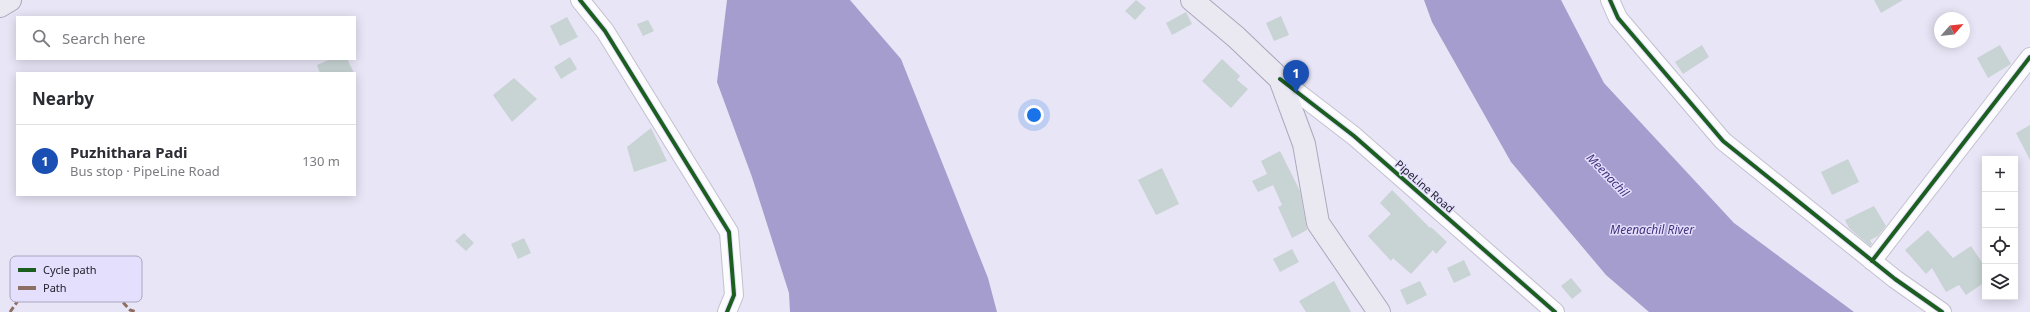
<!DOCTYPE html>
<html lang="en">
<head>
<meta charset="utf-8">
<style>
	:root { --surface:#fff; --page:#f7f7f7; --text:#2b2b33; --muted:#7c7c81; --line:#e1e1e2; --accent:#686674 }
	body { margin:0; font-family:"Noto Sans",sans-serif; background:var(--page); color:var(--text) }
	.controls { position:absolute; right:12px; bottom:12px; display:grid; overflow:hidden; border-radius:0px; box-shadow:0 2px 10px #0003 }
	.controls button { width:36px; height:36px; display:grid; place-items:center; padding:0; border:0; border-bottom:1px solid var(--line); background:var(--surface); color:var(--text); font:20px sans-serif }
	.compass { position:absolute; left:1934px; top:12px; width:36px; height:36px; border-radius:50%; background:var(--surface); box-shadow:0 2px 10px #0003; rotate:63deg }
	.you { position:absolute; left:1034px; top:115px; width:14px; height:14px; margin:-10px; border:3px solid #fff; border-radius:50%; background:#1a73e8; box-shadow:0 0 0 6px #1a73e833 }
	.badge { display:grid; place-items:center; width:26px; height:26px; border-radius:50%; background:var(--accent); color:#fff; font-size:13px; font-weight:700 }
	.pin { position:absolute; translate:-50% -33px; filter:drop-shadow(0 1px 2px #0008) }
	.pin::after { content:''; position:absolute; top:21px; width:14px; height:12px; background:inherit; clip-path:polygon(0 0,100% 0,50% 100%) }
	.list { margin:0; padding:0; list-style:none }
	h2 { display:flex; justify-content:space-between; align-items:center; height:52px; margin:0; padding:0 16px; font-size:17px }
	h2 small { font-size:13px; font-weight:400; color:var(--muted) }
	.list li { display:grid; grid-template-columns:26px 1fr auto; gap:12px; align-items:center; box-sizing:border-box; height:72px; padding:0 16px; border-top:1px solid var(--line) }
	.list b { display:block; font-size:15px; white-space:nowrap }
	.list p { margin:0; font-size:13px; white-space:nowrap; color:var(--muted) }
	.list em { font-size:13px; font-style:normal; color:var(--muted) }
	.icon { flex:none; width:22px; height:22px; fill:none; stroke:currentColor; stroke-width:2; stroke-linecap:round; stroke-linejoin:round }
	.map { position:relative; flex:none; width:2030px; height:312px; overflow:hidden }
	.search { position:absolute; background:var(--surface); box-shadow:0 2px 10px #0003; left:16px; top:16px; width:340px; height:44px; display:flex; align-items:center; gap:10px; box-sizing:border-box; padding:0 14px; border-radius:0px; color:var(--muted); font-size:15px }
	.panel { position:absolute; background:var(--surface); box-shadow:0 2px 10px #0003; left:16px; top:72px; width:340px; height:124px; border-radius:0px }
	.map>svg:first-child { display:block }
</style>
</head>
<body>
<div class="map">
<svg width="2030" height="312" viewBox="0 0 2030 312">
	<rect width="100%" height="100%" fill="#e8e5f6"/>
	<g fill="#a59dcd">
		<polygon points="727,0 850,0 901,59 988,278 997,312 790,312 789,293 752,177 717,82"/>
		<polygon points="1424,0 1561,0 1604,83 1734,223 1854,312 1649,312 1606,275 1511,162 1432,22"/>
	</g>
	<g fill="#c8d4d4">
		<polygon points="1136,0 1146,8 1135,20 1125,11"/>
		<polygon points="1874,0 1903,0 1881,13"/>
		<polygon points="1186,12 1192,24 1172,35 1166,23"/>
		<polygon points="1281,16 1289,35 1274,41 1266,23"/>
		<polygon points="567,17 578,37 560,46 550,26"/>
		<polygon points="648,20 654,31 643,36 637,24"/>
		<polygon points="1702,45 1709,57 1683,74 1675,62"/>
		<polygon points="2000,45 2011,64 1988,78 1977,58"/>
		<polygon points="570,57 577,69 561,79 554,67"/>
		<polygon points="331,59 347,59 354,73 320,73 317,65"/>
		<polygon points="1222,59 1240,76 1237,80 1248,89 1231,108 1202,81"/>
		<polygon points="514,78 537,99 512,122 493,95"/>
		<polygon points="2030,125 2030,160 2016,133"/>
		<polygon points="651,128 667,161 634,172 627,147"/>
		<polygon points="1280,151 1300,191 1307,230 1292,238 1278,207 1282,205 1273,185 1258,192 1252,181 1267,174 1261,161"/>
		<polygon points="1848,159 1859,182 1832,195 1821,172"/>
		<polygon points="1162,168 1179,204 1156,215 1138,180"/>
		<polygon points="1392,190 1430,228 1431,227 1447,242 1436,254 1433,250 1411,274 1393,258 1391,261 1368,236 1391,214 1380,203"/>
		<polygon points="1874,206 1886,226 1878,236 1870,240 1872,244 1870,246 1849,228 1845,220"/>
		<polygon points="1928,230 1953,258 1971,246 1985,267 1985,282 1966,295 1959,285 1946,292 1932,268 1926,274 1905,250"/>
		<polygon points="464,233 474,243 466,251 455,241"/>
		<polygon points="524,238 531,253 518,259 511,244"/>
		<polygon points="1292,249 1299,262 1280,272 1273,259"/>
		<polygon points="1464,260 1471,275 1454,283 1447,268"/>
		<polygon points="1571,278 1582,291 1572,299 1561,286"/>
		<polygon points="1334,281 1351,312 1306,312 1299,301"/>
		<polygon points="1420,281 1427,295 1407,305 1400,290"/>
	</g>
	<g fill="none" stroke-linecap="round" stroke-linejoin="round">
		<defs>
			<g id="minor">
				<polyline points="580,0 605,31 729,232 734,295 727,312"/>
				<polyline points="1610,0 1618,18 1723,141 1895,279 1942,312"/>
				<polyline points="1280,79 1354,136 1555,312"/>
				<polyline points="1872,261 2030,57"/>
			</g>
			<g id="major">
				<polyline points="1192,0 1236,37 1280,79 1304,144 1318,223 1379,312"/>
				<polyline points="0,6 10,0"/>
			</g>
		</defs>
		<use href="#minor" stroke="#c3c1cf" stroke-width="20"/>
		<use href="#major" stroke="#aba7bc" stroke-width="24"/>
		<use href="#minor" stroke="#fcfbfe" stroke-width="18"/>
		<use href="#major" stroke="#eae8f1" stroke-width="22"/>
		<polyline stroke="#8d6e63" stroke-width="3" stroke-dasharray="6 3" stroke-linecap="butt" points="10,312 22,295 70,275 107,285 130,310 136,312"/>
		<defs>
			<g id="cycleway">
				<polyline points="580,0 605,31 729,232 734,295 727,312"/>
				<polyline points="1610,0 1618,18 1723,141 1895,279 1942,312"/>
				<polyline points="1280,79 1354,136 1555,312"/>
				<polyline points="1872,261 2030,57"/>
			</g>
		</defs>
		<use href="#cycleway" stroke="#e3dffc" stroke-width="6"/>
		<use href="#cycleway" stroke="#1b5e20" stroke-width="4"/>
	</g>
	<g text-anchor="middle" dominant-baseline="central" stroke-width="3" stroke-linejoin="round" paint-order="stroke">
		<g font-size="11" fill="#23212e" stroke="#e3dffc">
			<text transform="translate(1425 186) rotate(41)">PipeLine Road</text>
		</g>
		<g font-size="12" font-style="italic" fill="#43307b" stroke="#e3dffc">
			<text transform="translate(1608 175) rotate(46)">Meenachil</text>
			<text x="1652" y="229">Meenachil River</text>
		</g>
	</g>
	<rect x="10" y="256" width="132" height="46" rx="6" fill="#e3dffc" stroke="#a9a6be" stroke-width="1"/>
	<rect x="18" y="268" width="18" height="4" fill="#1b5e20"/>
	<rect x="18" y="286" width="18" height="4" fill="#8d6e63"/>
	<g font-size="11" fill="#23212e">
		<text x="43" y="274">Cycle path</text>
		<text x="43" y="292">Path</text>
	</g>
</svg>
<div class="controls">
<button>+</button>
<button>−</button>
<button><svg class="icon" aria-label="locate" viewBox="0 0 24 24"><circle cx="12" cy="12" r="6"/><path d="M12 2v4M12 18v4M2 12h4M18 12h4"/></svg></button>
<button><svg class="icon" aria-label="layers" viewBox="0 0 24 24"><path d="M12 4l9 5-9 5-9-5zM3 14l9 5 9-5"/></svg></button>
</div>
<svg class="compass" viewBox="-18 -18 36 36"><path d="M0-13l5 13h-10z" fill="#e53935"/><path d="M0 13l5-13h-10z" fill="#7c7c81"/></svg>
<div class="you"></div>
<div class="pin badge" style="left:1296px;top:93px;background:#1a4fb4">1</div>
<div class="search"><svg class="icon" aria-label="search" viewBox="0 0 24 24"><circle cx="10" cy="10" r="6"/><path d="M15 15l6 6"/></svg>Search here</div>
<section class="panel">
<h2>Nearby<small></small></h2>
<ul class="list">
<li><span class="badge" style="background:#1a4fb4">1</span><div><b>Puzhithara Padi</b><p>Bus stop · PipeLine Road</p></div><em>130 m</em></li>
</ul>
</section>
</div>
</body>
</html>
